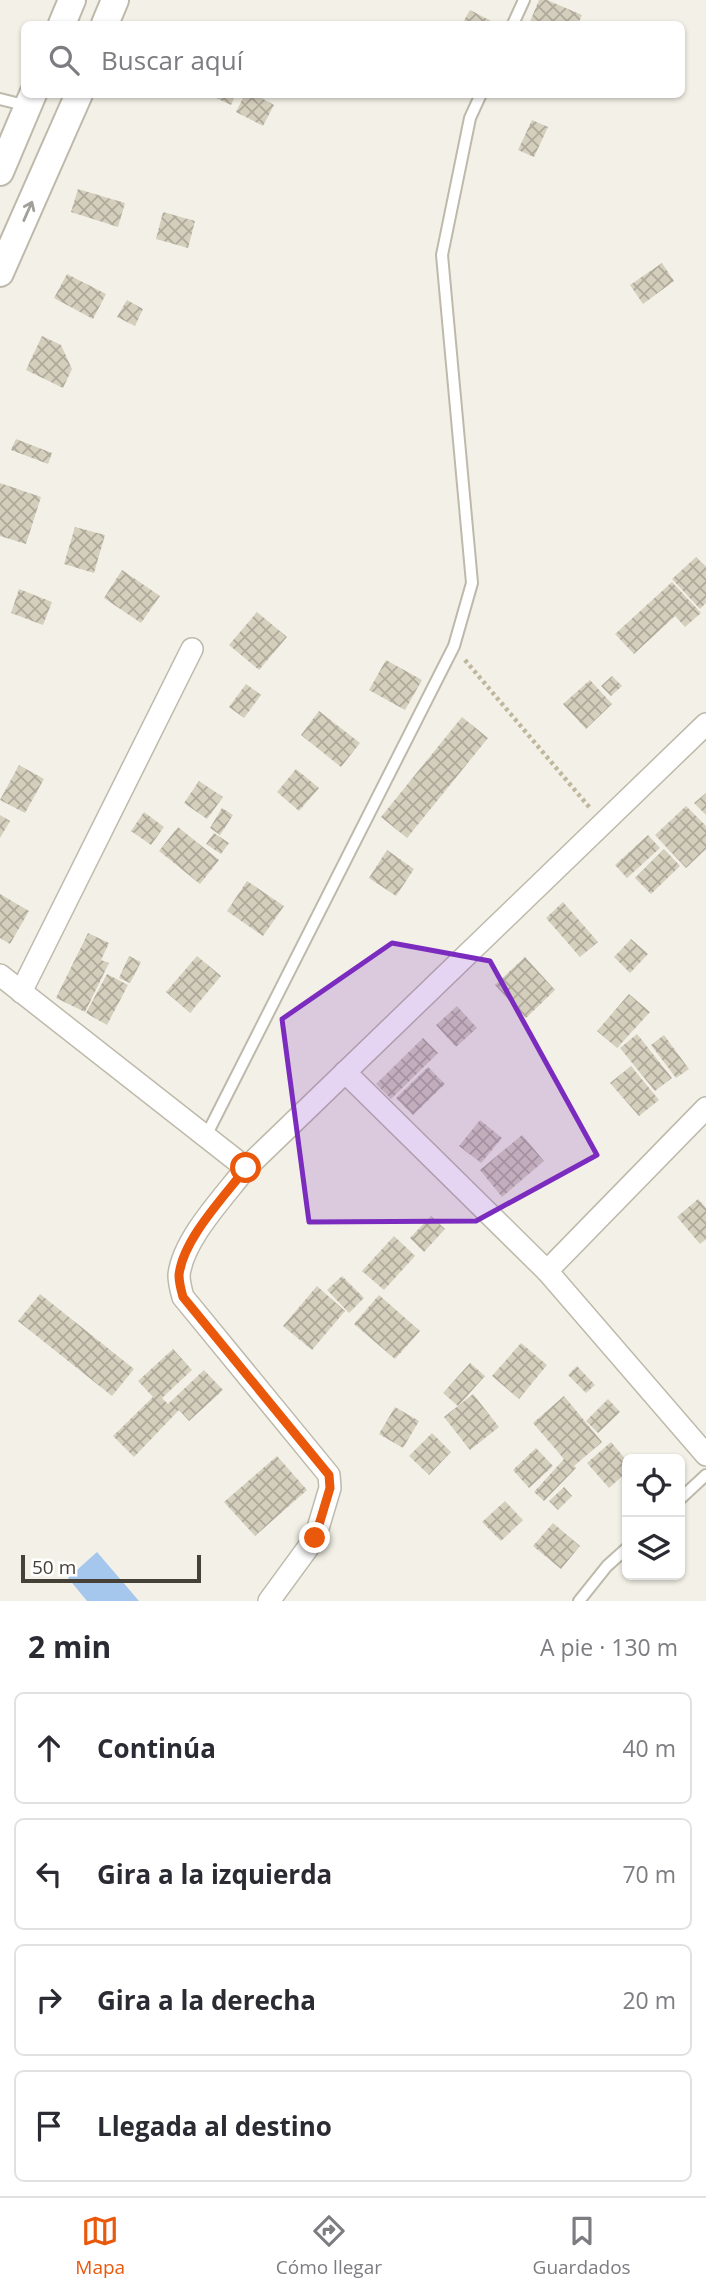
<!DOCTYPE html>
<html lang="es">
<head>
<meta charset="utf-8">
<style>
	:root { --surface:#fff; --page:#f7f7f7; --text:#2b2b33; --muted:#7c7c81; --line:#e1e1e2; --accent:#ea580c }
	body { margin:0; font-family:"Open Sans",sans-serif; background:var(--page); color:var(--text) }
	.controls { position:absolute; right:21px; bottom:21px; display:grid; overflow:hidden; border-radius:10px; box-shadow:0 2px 5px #0004 }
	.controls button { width:63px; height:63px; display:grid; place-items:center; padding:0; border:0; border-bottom:2px solid var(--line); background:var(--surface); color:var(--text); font:35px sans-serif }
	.scale { position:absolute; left:21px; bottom:18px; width:180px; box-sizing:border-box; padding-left:7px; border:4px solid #464136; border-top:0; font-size:19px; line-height:24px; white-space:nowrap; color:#464136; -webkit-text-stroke:5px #fff; paint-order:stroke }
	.stop { position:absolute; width:21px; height:21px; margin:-16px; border:5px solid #ea580c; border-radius:50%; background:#fff }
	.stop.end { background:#ea580c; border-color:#fff; box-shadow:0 2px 7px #0008 }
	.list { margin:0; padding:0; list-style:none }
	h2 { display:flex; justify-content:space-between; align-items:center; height:91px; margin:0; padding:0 28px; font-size:30px }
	h2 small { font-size:23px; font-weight:400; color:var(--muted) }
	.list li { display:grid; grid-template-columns:46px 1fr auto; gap:21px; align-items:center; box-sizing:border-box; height:112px; margin:0 14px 14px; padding:0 14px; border:2px solid var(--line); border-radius:10px }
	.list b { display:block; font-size:26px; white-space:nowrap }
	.list em { font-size:23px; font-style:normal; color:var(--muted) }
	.icon { flex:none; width:38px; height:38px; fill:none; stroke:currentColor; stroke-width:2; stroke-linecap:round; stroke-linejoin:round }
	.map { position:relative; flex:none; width:706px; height:1601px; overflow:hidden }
	.search { position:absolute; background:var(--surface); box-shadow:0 2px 5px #0004; left:21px; right:21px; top:21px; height:77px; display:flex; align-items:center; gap:18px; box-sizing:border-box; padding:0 24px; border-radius:10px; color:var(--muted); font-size:26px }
	.sheet { height:595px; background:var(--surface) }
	nav { display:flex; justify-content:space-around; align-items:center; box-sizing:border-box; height:98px; border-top:2px solid var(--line); background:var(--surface); font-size:19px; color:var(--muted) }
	nav a { display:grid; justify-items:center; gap:4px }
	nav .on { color:var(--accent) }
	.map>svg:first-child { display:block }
</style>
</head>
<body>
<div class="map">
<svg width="706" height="1601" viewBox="0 0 706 1601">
	<defs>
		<pattern id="building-cross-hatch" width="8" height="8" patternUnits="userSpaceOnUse" patternTransform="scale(1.75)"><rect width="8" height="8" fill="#d4cebd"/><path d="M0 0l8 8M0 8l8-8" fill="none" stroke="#aea99a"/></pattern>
	</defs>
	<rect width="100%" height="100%" fill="#f3f1e7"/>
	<polygon fill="#a6c7ed" points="97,1552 139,1601 87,1601 68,1578"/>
	<g fill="url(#building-cross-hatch)">
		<polygon points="539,0 547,0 582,15 578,24 529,24"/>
		<polygon points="470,10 497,24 462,24"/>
		<polygon points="218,94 236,94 231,105 216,98"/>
		<polygon points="245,94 254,94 274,105 263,126 236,112"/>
		<polygon points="532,120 548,127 534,157 518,150"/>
		<polygon points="78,189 125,203 118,227 71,212"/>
		<polygon points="163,212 195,221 188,248 156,239"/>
		<polygon points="662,263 674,281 643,304 630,285"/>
		<polygon points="67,274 106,294 93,319 54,298"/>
		<polygon points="127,300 143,309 135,326 117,317"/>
		<polygon points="42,336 61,345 72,369 63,388 26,370"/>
		<polygon points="16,439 52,453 48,464 11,450"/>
		<polygon points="0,483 41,497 26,544 0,536"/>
		<polygon points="75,527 105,535 94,573 64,564"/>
		<polygon points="696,557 706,567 706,603 700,609 672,579"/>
		<polygon points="122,570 160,596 141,623 104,598"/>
		<polygon points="672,582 701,613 685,627 675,616 634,654 615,634"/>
		<polygon points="19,589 52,602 43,625 11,613"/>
		<polygon points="257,612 287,637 259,670 229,645"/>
		<polygon points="386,660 422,680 405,710 369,690"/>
		<polygon points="612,676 622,686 611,696 601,686"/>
		<polygon points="590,680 612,704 586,729 563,704"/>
		<polygon points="246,684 261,695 244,718 229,707"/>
		<polygon points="319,711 360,743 341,767 301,735"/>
		<polygon points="462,717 488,738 407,838 381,817"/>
		<polygon points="19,765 44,779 25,813 0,800"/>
		<polygon points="296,769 319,788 299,811 277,792"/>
		<polygon points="199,781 223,797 207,819 184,803"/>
		<polygon points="706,793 706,815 694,803"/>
		<polygon points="686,806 706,826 706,849 686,868 655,835"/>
		<polygon points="222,808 233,815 220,835 210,828"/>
		<polygon points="144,812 164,827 151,845 131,831"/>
		<polygon points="0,815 10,821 0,838"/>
		<polygon points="178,827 219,860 200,884 159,851"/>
		<polygon points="214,833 229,843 221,854 206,844"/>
		<polygon points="648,835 660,848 627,878 615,865"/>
		<polygon points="664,849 680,866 651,894 635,878"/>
		<polygon points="387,850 414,869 396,896 369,878"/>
		<polygon points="247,881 284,906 263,936 227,911"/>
		<polygon points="0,894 29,911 10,944 0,938"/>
		<polygon points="563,902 598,942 580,957 546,918"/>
		<polygon points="88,933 109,943 101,960 109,963 85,1012 56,998"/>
		<polygon points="631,939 648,954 630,973 614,957"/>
		<polygon points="129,956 141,962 130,983 119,978"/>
		<polygon points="197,956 221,976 190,1013 166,992"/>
		<polygon points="525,957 555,990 526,1018 495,985"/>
		<polygon points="107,974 128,985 107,1025 86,1013"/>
		<polygon points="629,994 650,1012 617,1048 597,1031"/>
		<polygon points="457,1006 477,1028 456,1047 436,1025"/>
		<polygon points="637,1034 672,1078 655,1091 620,1048"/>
		<polygon points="664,1035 689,1069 676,1078 651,1045"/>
		<polygon points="423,1038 438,1053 391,1099 376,1084"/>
		<polygon points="631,1066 659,1100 639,1116 610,1083"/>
		<polygon points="428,1067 445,1084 413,1115 396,1098"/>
		<polygon points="480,1120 502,1138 481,1163 459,1146"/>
		<polygon points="522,1135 544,1161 502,1197 480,1170"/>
		<polygon points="698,1199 706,1208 706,1239 700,1244 677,1217"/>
		<polygon points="431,1216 445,1229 424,1252 410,1238"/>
		<polygon points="394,1236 415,1256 384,1290 362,1271"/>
		<polygon points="342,1276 364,1298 349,1313 327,1290"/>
		<polygon points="317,1286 345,1311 312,1350 283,1326"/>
		<polygon points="40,1294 134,1369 112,1396 18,1321"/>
		<polygon points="379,1295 420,1331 395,1359 354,1324"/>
		<polygon points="521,1343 547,1365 519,1399 492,1376"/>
		<polygon points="173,1349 192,1370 162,1398 168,1404 204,1370 223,1390 189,1421 179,1410 134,1457 113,1436 153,1397 138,1381"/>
		<polygon points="470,1363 485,1376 458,1406 443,1393"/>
		<polygon points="577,1366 595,1385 586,1393 568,1375"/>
		<polygon points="473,1394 499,1427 470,1450 444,1417"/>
		<polygon points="564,1396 602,1442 574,1466 576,1468 544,1501 534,1492 564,1459 533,1423"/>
		<polygon points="608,1399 620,1412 598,1433 586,1421"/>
		<polygon points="395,1407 419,1421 403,1448 379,1434"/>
		<polygon points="432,1433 451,1452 429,1475 409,1456"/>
		<polygon points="611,1442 627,1461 627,1472 609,1488 587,1463"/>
		<polygon points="536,1448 553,1466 529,1488 513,1470"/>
		<polygon points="277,1456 307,1490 255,1536 224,1502"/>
		<polygon points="564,1487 572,1496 558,1510 549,1501"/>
		<polygon points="505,1501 523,1520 501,1541 482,1522"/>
		<polygon points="553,1523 580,1546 561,1569 533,1546"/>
	</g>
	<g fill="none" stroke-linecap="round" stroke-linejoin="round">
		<defs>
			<g id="service">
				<polyline points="513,24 524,0"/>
				<polyline points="0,99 28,106"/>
				<polyline points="206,1136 454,646 472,583 442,255 470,118 481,94"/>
				<polyline points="680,1499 706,1475"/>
				<polyline points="579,1601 607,1566 627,1548"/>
			</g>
			<g id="minor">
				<polyline points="0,975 246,1168"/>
				<polyline points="21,992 192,649"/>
				<polyline points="345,1072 547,1271 706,1108"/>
				<polyline points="547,1271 706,1455"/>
				<path d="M269,1601L315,1538L330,1488L329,1475L183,1297C181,1290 179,1282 179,1275C183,1239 224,1197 246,1168L706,724"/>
			</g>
			<g id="tertiary">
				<polyline points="62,24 72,0"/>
				<polyline points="105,24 115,0"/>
				<polyline points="0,172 33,94"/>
				<polyline points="0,273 79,94"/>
			</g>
		</defs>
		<use href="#service" stroke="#beb9aa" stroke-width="14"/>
		<use href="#minor" stroke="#beb9aa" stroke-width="24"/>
		<use href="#tertiary" stroke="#beb9aa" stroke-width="30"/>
		<polyline stroke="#bfb79c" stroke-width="4.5" stroke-dasharray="3.5 3.5" stroke-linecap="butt" points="465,660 590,808"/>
		<use href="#service" stroke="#fff" stroke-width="10"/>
		<use href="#minor" stroke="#fff" stroke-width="21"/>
		<use href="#tertiary" stroke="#fff" stroke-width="26"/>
	</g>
	<defs><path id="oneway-shaft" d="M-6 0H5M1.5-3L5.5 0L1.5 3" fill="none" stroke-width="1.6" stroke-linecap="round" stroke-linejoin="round" transform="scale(1.75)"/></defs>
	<use stroke="#a2a09a" href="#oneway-shaft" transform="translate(28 211) rotate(-66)"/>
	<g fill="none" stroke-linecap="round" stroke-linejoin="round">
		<path stroke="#ea580c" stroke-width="9" d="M246,1168C224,1197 183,1239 179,1275C179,1282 181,1290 183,1297L329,1475L330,1488L315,1538"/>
	</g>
	<path fill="#7b2cbf" fill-opacity="0.2" stroke="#7b2cbf" stroke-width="5" stroke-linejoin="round" d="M392,943L490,961L597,1155L476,1221L309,1222L282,1019Z"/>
</svg>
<div class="controls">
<button><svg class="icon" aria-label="locate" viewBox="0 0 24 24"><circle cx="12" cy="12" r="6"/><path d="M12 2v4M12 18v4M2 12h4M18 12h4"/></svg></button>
<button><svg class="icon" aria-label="layers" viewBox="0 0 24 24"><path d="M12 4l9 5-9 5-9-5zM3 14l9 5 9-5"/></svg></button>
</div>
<div class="scale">50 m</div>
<div class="stop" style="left:246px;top:1168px"></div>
<div class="stop end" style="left:315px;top:1538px"></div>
<div class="search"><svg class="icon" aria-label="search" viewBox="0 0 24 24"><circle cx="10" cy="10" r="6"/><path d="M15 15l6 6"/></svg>Buscar aquí</div>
</div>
<section class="sheet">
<h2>2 min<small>A pie · 130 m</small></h2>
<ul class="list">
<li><svg class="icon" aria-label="ahead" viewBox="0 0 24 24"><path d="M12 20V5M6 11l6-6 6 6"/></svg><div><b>Continúa</b></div><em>40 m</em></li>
<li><svg class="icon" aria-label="left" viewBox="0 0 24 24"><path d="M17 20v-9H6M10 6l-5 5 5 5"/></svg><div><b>Gira a la izquierda</b></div><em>70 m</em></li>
<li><svg class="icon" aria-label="right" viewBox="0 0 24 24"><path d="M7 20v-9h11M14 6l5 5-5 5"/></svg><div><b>Gira a la derecha</b></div><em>20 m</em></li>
<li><svg class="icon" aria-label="arrive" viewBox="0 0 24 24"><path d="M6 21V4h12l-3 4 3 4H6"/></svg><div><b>Llegada al destino</b></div></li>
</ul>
</section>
<nav>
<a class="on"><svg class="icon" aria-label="map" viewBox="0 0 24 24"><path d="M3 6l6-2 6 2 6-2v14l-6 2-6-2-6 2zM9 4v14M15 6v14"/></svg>Mapa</a>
<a><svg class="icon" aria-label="directions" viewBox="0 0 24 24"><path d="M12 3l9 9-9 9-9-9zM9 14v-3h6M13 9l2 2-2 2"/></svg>Cómo llegar</a>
<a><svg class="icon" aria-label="saved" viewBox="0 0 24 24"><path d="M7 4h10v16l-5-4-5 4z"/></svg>Guardados</a>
</nav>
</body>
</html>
